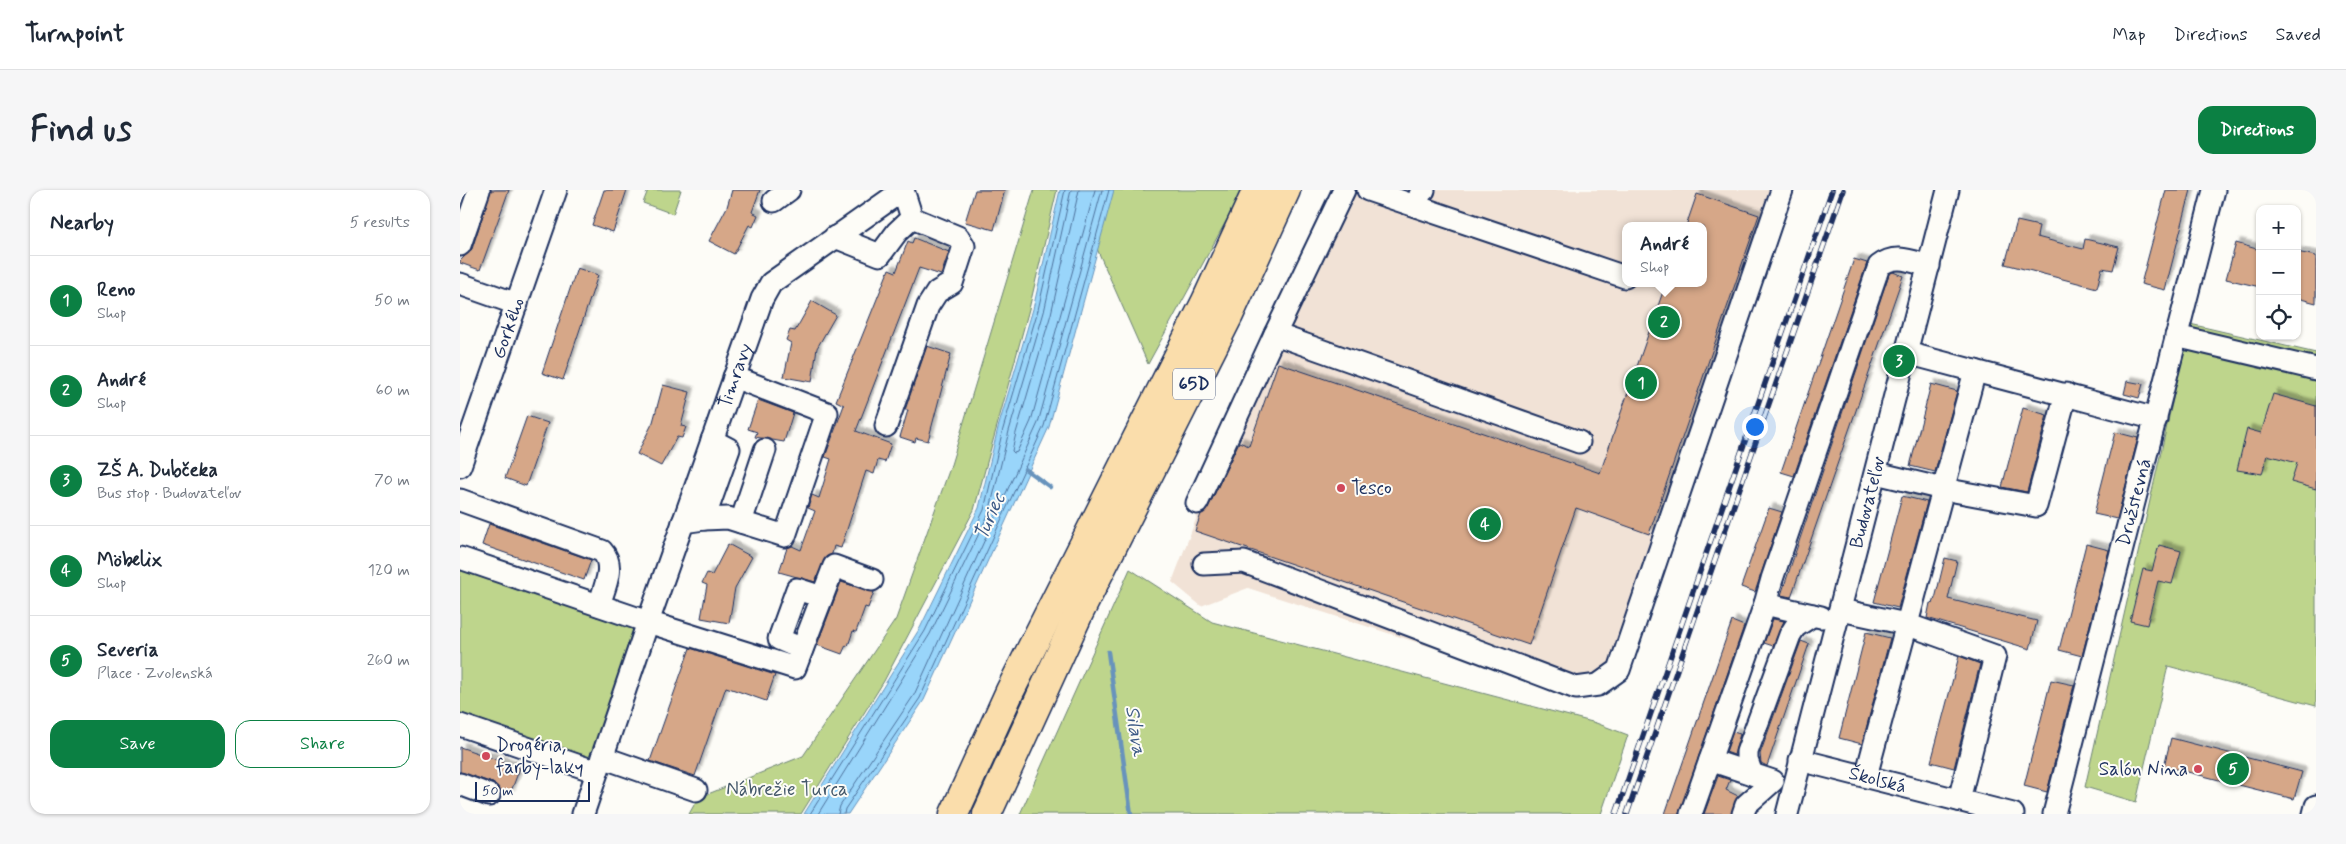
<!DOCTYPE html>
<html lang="en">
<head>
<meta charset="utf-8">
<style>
	:root { --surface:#fff; --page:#f6f6f7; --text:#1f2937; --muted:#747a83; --line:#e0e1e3; --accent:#0b8043 }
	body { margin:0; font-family:Mynerve,sans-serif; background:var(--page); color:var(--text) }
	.controls { position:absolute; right:15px; top:15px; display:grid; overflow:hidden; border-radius:10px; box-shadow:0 1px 4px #0004 }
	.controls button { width:45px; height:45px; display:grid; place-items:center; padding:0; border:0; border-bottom:1px solid var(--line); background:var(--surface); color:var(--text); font:25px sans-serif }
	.scale { position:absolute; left:15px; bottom:12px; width:115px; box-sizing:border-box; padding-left:5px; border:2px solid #1b2f5e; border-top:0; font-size:14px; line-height:18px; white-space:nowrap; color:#1b2f5e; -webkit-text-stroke:4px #fdfcf7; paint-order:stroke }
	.you { position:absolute; left:1294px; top:236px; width:18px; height:18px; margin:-12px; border:4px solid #fff; border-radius:50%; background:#1a73e8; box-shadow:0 0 0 8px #1a73e833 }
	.badge { display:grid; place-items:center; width:32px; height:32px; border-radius:50%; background:var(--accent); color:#fff; font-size:16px; font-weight:700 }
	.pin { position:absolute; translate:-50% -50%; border:2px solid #fff; box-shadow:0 1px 5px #0006 }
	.popup { position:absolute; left:1162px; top:32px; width:85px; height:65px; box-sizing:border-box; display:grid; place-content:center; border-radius:10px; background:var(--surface); filter:drop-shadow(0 1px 4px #0005); font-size:16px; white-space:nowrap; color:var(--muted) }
	.popup b { font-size:19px; color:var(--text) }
	.popup::after { content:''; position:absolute; left:50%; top:100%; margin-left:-10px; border:10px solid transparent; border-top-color:var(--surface) }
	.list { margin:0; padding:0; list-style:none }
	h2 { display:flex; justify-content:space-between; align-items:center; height:65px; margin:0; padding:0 20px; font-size:21px }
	h2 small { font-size:16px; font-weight:400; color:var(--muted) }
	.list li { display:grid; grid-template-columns:32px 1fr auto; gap:15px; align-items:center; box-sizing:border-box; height:90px; padding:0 20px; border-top:1px solid var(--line) }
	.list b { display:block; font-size:19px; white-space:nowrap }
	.list p { margin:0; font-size:16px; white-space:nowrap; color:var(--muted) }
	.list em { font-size:16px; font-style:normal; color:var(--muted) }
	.actions { display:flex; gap:10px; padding:15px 20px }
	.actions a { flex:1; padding:11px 0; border:1px solid var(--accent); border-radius:15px; text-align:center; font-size:18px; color:var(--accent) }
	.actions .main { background:var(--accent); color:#fff }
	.icon { flex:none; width:28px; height:28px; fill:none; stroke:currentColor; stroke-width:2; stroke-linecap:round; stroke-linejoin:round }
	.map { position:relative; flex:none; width:1856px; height:624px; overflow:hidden; border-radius:15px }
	header { display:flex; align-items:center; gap:30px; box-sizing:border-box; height:70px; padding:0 25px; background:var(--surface); border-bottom:1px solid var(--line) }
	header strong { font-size:24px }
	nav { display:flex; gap:28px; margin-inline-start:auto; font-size:18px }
	.intro { display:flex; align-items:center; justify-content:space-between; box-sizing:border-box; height:120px; padding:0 30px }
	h1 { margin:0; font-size:35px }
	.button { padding:12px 22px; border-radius:15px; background:var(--accent); color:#fff; font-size:18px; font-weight:700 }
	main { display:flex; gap:30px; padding:0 30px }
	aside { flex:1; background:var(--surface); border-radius:15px; box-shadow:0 1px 4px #0004 }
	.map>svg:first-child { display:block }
</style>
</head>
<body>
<header>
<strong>Turnpoint</strong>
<nav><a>Map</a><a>Directions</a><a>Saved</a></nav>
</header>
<div class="intro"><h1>Find us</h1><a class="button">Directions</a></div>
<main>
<aside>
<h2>Nearby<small>5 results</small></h2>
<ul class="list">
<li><span class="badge">1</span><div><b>Reno</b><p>Shop</p></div><em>50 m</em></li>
<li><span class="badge">2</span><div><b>André</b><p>Shop</p></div><em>60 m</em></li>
<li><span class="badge">3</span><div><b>ZŠ A. Dubčeka</b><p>Bus stop · Budovateľov</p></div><em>70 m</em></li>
<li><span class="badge">4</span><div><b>Möbelix</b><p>Shop</p></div><em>120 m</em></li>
<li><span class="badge">5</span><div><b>Severia</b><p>Place · Zvolenská</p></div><em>260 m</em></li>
</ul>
<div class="actions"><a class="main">Save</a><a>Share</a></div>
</aside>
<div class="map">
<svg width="1856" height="624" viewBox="0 0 1856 624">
	<defs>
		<filter id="shadow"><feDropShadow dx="4.5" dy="-4.5" stdDeviation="1" flood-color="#0004"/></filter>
	</defs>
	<rect width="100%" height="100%" fill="#fdfcf7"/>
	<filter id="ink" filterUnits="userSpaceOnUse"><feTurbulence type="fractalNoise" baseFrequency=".02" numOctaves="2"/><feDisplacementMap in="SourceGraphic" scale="10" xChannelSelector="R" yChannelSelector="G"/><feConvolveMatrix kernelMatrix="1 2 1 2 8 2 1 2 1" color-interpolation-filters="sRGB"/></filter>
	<g filter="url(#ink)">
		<path fill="#f1e2d6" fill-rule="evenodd" d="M871,0H1328L1164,484L1115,503L788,398L741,416L712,392L804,151ZM1165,36H1243V93H1165Z"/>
		<g fill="#bed58c" stroke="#6c8275">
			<polygon points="188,0 221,0 213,24 183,13"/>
			<polygon points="574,0 597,0 569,119 514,320 424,491 341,624 229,624 238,608 343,566 436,429 490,278"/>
			<polygon points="611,0 783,0 688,174"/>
			<polygon points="1730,134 1856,163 1856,516 1708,476 1676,612 1625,597"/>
			<polygon points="0,368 188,432 137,582 0,535"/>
			<polygon points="670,379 752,432 1136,533 1168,545 1141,624 560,624"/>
		</g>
		<polygon fill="#99d5fa" stroke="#6793bc" points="600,0 654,0 589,237 464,510 388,624 344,624 460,438 519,318 538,238 573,119"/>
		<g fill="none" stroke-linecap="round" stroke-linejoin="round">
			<g stroke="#4d719c" stroke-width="1">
				<polyline points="619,0 591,124 556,243 552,261 554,263 557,262 571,231 635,0"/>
				<polyline points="350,624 465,441 524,320 543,239 578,120 605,0"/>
				<polyline points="358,624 470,444 529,323 549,241 584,122 611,0"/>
				<polyline points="378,624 380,616 454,505 578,233 642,0"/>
				<polyline points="384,624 385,619 460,508 584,236 649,0"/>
			</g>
			<g stroke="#6793bc" stroke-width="4.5">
				<polyline points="565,279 590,297"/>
				<polyline points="648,462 671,624"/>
			</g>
		</g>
		<g fill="#d6a788" stroke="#1b2f5e" filter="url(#shadow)">
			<polygon points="31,0 49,0 20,80 0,73 0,71 12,59"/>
			<polygon points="144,0 167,0 153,42 132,35"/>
			<polygon points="272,0 300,0 292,22 298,25 293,37 289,35 274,64 249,51 267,17"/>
			<polygon points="515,0 545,0 534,40 505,32"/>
			<polygon points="1706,0 1731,0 1705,100 1681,94"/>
			<polygon points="1237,4 1299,25 1189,344 1116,318 1069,455 735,341 741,324 748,318 779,252 789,256 818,173 1140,283 1206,93 1243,93 1243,36 1226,36"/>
			<polygon points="1557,31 1579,36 1577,47 1623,59 1625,49 1659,57 1653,80 1642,78 1637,98 1545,74"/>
			<polygon points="454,48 489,62 481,85 459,78 396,241 431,254 425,272 418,270 414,284 406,281 381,358 374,356 372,364 366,367 355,392 319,382 327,358 332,356 341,360 355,321 348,318 352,305 359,308 371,269 365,267 384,215 376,211 429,79 436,82 448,51 452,53"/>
			<polygon points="1776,53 1800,60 1800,97 1766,89"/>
			<polygon points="1837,62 1856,66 1856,113 1837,108"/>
			<polygon points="1394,69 1407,73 1337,277 1334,286 1321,282"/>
			<polygon points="117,78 138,85 103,190 82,183"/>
			<polygon points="1433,82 1443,86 1393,229 1331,407 1321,405 1429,84"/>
			<polygon points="352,111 376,125 357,158 352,192 324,187 331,153 326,150 330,140 335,141"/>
			<polygon points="467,156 491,164 468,251 456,248 455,252 440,247 448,220 445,220"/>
			<polygon points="1667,191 1683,194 1679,208 1664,204"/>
			<polygon points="1471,194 1497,201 1475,282 1450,276"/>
			<polygon points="203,195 230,202 221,236 226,237 222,248 217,247 201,276 177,264 193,232"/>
			<polygon points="1813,204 1856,216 1856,299 1831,292 1837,273 1807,265 1802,284 1777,280 1787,239 1801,243"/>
			<polygon points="298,210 333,223 324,252 295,247 297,242 288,239"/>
			<polygon points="1563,218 1587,225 1567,302 1542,297"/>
			<polygon points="67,226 88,233 66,296 45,288"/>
			<polygon points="1655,242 1678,248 1657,329 1634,324"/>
			<polygon points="1442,306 1467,312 1438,418 1414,412"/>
			<polygon points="1309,318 1322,322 1295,402 1281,397"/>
			<polygon points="29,334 131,370 124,390 22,355"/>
			<polygon points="268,354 292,367 275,398 269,433 241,428 247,395 242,393 247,383 252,385"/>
			<polygon points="1626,354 1649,360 1622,466 1599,460"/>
			<polygon points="1699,355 1721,361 1712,394 1698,391 1687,435 1670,431 1683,379 1692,381"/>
			<polygon points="1485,368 1497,371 1488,409 1577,431 1570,459 1467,428 1470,413 1473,414 1476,405"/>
			<polygon points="381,392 414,402 408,418 405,417 396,442 393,441 388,456 386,455 382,464 357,455"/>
			<polygon points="1313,429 1324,431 1313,456 1304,453"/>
			<polygon points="1272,431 1284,436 1219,624 1205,624"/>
			<polygon points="1406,442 1430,448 1402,554 1379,548"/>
			<polygon points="1341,451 1349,454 1307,576 1301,573 1300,564"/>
			<polygon points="230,458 315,485 306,511 266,497 235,586 190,571"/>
			<polygon points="1499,466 1520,474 1494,578 1471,572"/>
			<polygon points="1591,490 1614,495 1587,602 1564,596"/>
			<polygon points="1273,542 1280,544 1274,565 1266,562"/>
			<polygon points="1711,548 1842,582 1834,609 1704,576"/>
			<polygon points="0,557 60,578 50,604 40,600 33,593 0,582"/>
			<polygon points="1258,586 1270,590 1266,600 1278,606 1271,624 1244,624"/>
		</g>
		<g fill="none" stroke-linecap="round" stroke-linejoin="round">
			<defs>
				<g id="minor">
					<polyline points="884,0 815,144 1119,252"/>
					<polyline points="908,0 1165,87"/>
					<polyline points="314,11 329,0"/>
					<polyline points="956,16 961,2 964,0"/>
					<polyline points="375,47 420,65 437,42 452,28"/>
					<polyline points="0,55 19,0"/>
					<polyline points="0,94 57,114"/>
					<polyline points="1716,146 1856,179"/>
					<polyline points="1447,163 1696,229"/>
					<polyline points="426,236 468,116 477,102 492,93 504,56 498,47 452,28 443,0"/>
					<path id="s1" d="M0,276L96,0"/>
					<polyline points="1416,283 1483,299 1576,316 1606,204"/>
					<path d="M0,310L142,361C156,376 144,398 139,415"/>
					<polyline points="737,313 815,144"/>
					<polyline points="244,329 269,259 252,250"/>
					<polyline points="223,332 244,329 268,328 325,346 367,223 274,187"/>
					<polyline points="281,332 305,260"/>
					<polyline points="0,368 188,432 335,478 374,376 412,390"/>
					<polyline points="744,374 784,372 1116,498 1138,495 1159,480 1322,0"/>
					<polyline points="1305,414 1361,427"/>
					<polyline points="1381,420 1446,434 1535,466 1499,610"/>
					<polyline points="342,459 319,449 337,399 362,407"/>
					<polyline points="0,535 137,582"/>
					<polyline points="142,567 236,600"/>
					<polyline points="1250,570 1313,591 1286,615 1283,624"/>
					<path id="s2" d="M1340,570L1553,624"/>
					<polyline points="1292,584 1287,570 1287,562 1330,445 1335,437 1353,425"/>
					<polyline points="1406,586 1515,181"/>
					<polyline points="0,594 29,605"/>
					<path id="s3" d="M123,624L188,432L302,109L311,93L443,0"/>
					<path d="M1231,624L1305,414L1312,389L1419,76C1435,63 1451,71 1469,76"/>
					<path id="s4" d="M1327,624L1488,0"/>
					<path id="s5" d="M1594,624L1754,0"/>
					<polyline points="1854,624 1856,616"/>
				</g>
				<g id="major">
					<polyline points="494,624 550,501 746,111 797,0"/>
					<polyline points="527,624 619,423 769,125 826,0"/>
				</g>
			</defs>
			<use href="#minor" stroke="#1b2f5e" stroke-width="25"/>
			<use href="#major" stroke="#1b2f5e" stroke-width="31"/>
			<use href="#minor" stroke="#fdfcf7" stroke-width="21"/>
			<use href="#major" stroke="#faddab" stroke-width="28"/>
			<defs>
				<g id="rail">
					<polyline points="1156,624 1372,0"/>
					<polyline points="1167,624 1383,0"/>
				</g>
			</defs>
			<use href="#rail" stroke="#1b2f5e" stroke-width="5.5"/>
			<use href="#rail" stroke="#fdfcf7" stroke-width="4" stroke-dasharray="11" stroke-linecap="butt"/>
		</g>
	</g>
	<g fill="#d1495b" stroke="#fdfcf7" stroke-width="2">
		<circle cx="881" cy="298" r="5"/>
		<circle cx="26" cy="566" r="5"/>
		<circle cx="1738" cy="579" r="5"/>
	</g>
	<g text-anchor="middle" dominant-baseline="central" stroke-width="4" stroke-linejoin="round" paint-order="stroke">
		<rect fill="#fdfcf7" stroke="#5f6c8c" stroke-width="1" x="713" y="178.5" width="42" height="31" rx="4"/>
		<g font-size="18" font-weight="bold" fill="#1b2f5e">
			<text x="734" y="194">65D</text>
		</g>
		<g font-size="19" fill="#1b2f5e" stroke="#fdfcf7">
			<text stroke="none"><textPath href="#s1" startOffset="146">Gorkého</textPath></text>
			<text stroke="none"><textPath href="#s3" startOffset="464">Timravy</textPath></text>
			<text stroke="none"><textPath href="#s4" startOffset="322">Budovateľov</textPath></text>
			<text stroke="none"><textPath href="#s5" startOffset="322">Družstevná</textPath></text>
			<text stroke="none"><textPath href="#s2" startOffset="80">Školská</textPath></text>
		</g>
		<g font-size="19" fill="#1b2f5e" stroke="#fdfcf7" text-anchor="start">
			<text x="891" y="298">Tesco</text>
			<text x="36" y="555">Drogéria,<tspan x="36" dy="22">farby-laky</tspan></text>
			<text x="1728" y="579" text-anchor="end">Salón Nina</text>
		</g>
		<g font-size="19" fill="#44586a" stroke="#fdfcf7">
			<text x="327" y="599">Nábrežie Turca</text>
		</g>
		<g font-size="20" font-style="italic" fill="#3a5885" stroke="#fdfcf7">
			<text transform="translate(530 327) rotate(-67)">Turiec</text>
			<text transform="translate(675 541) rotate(82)">Silava</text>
		</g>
	</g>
</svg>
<div class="controls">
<button>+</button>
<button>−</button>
<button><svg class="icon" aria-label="locate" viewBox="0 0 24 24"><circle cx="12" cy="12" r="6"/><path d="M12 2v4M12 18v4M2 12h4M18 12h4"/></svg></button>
</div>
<div class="scale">50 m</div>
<div class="you"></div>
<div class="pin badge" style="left:1181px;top:193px">1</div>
<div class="pin badge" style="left:1204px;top:132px">2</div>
<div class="popup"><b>André</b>Shop</div>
<div class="pin badge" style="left:1439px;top:171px">3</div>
<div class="pin badge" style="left:1025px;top:334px">4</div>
<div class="pin badge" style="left:1773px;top:579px">5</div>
</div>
</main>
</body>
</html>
